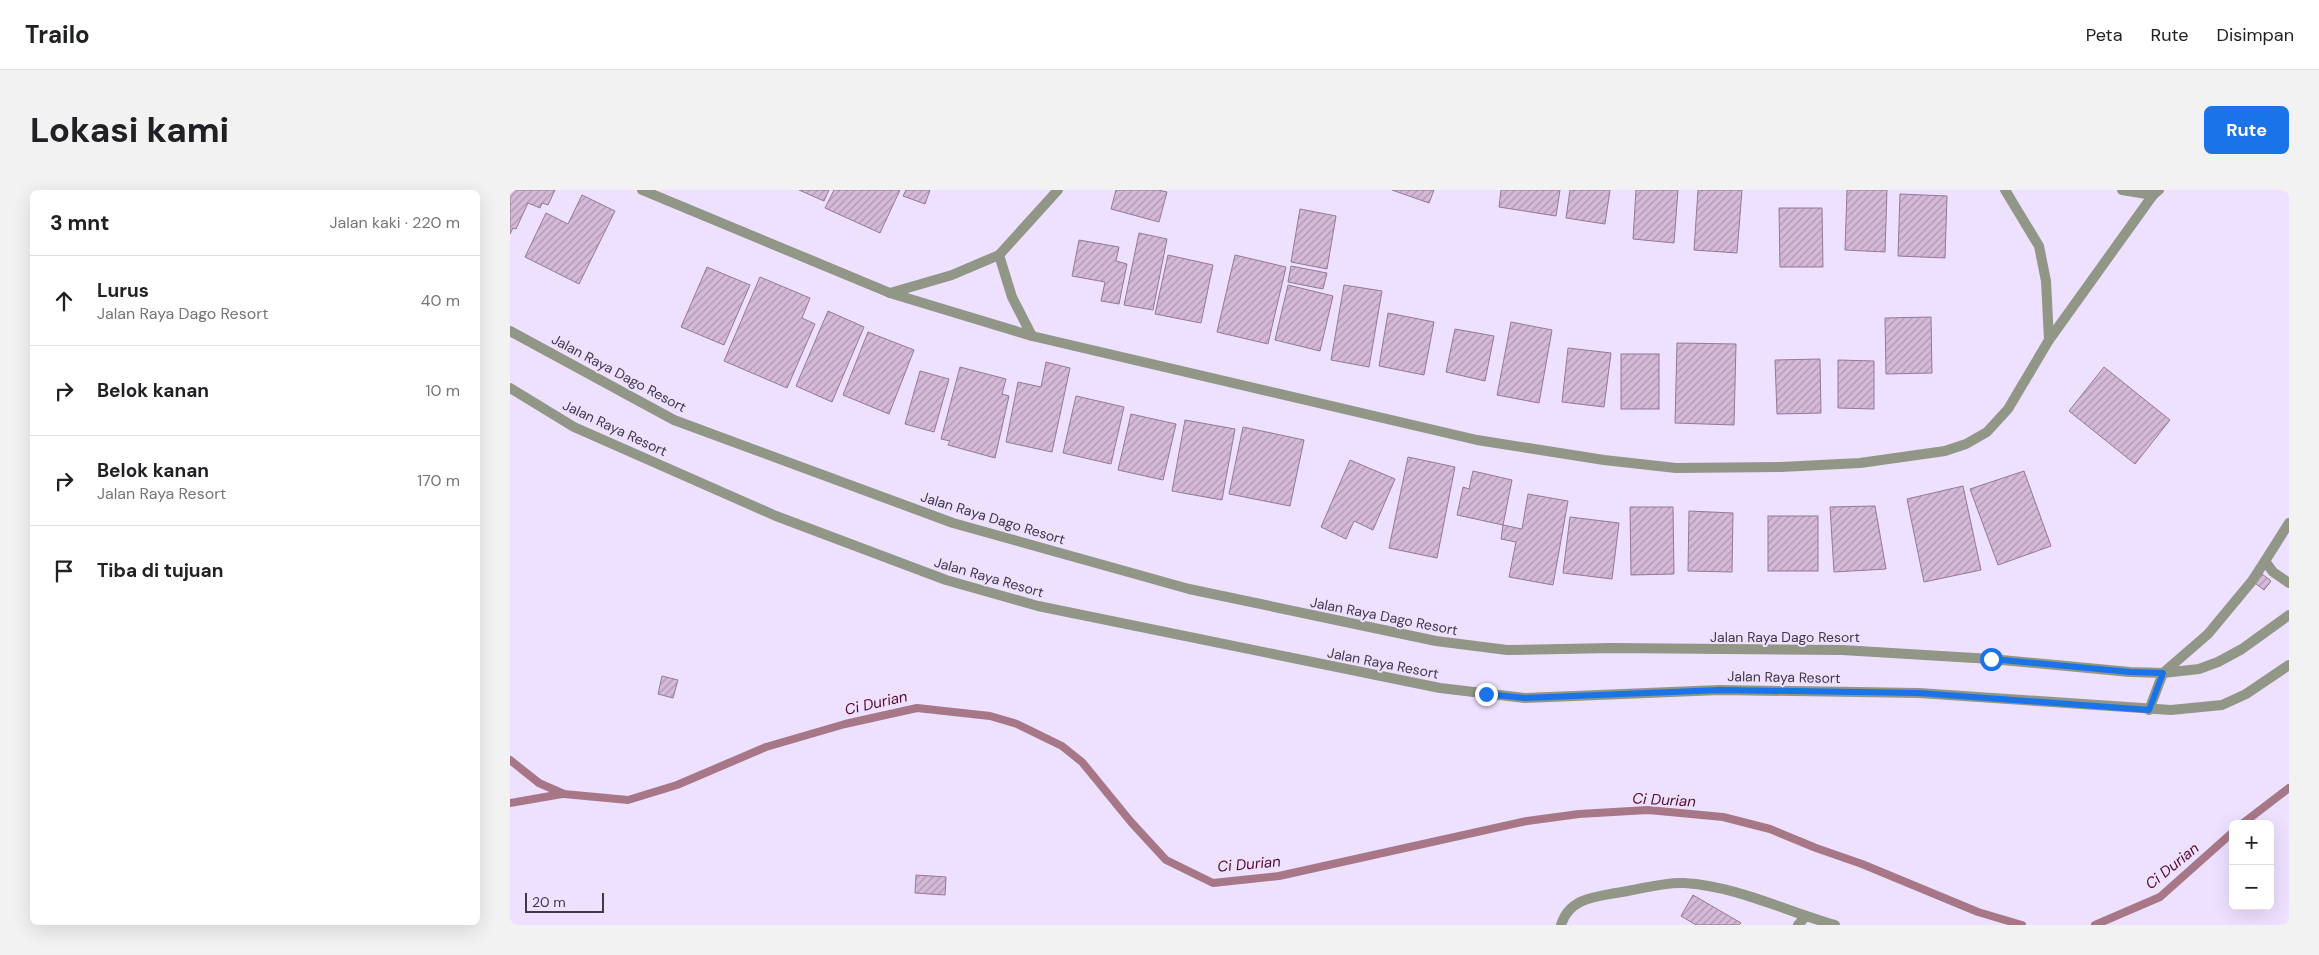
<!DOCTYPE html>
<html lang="id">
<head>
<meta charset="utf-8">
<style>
	:root { --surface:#fff; --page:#f2f2f2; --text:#202124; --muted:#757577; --line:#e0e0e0; --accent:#1a73e8 }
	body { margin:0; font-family:"DM Sans",sans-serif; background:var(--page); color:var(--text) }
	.controls { position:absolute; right:15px; bottom:15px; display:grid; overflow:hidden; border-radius:8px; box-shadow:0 5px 20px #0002 }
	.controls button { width:45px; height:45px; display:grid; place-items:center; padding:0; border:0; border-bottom:1px solid var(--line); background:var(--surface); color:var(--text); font:25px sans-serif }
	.scale { position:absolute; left:15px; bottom:12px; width:79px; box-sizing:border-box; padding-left:5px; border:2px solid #3e3847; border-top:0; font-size:14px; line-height:18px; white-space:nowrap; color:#3e3847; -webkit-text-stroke:4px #ede1ff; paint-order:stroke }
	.stop { position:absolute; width:15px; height:15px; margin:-11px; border:4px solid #1a73e8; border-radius:50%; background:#fff }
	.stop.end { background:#1a73e8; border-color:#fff; box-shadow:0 1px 5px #0008 }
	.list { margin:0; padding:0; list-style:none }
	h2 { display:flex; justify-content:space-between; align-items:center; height:65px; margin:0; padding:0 20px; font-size:21px }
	h2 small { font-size:16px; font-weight:400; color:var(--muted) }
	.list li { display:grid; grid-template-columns:32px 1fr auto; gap:15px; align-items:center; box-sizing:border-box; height:90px; padding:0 20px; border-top:1px solid var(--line) }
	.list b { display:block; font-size:19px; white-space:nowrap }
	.list p { margin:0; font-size:16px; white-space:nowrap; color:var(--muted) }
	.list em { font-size:16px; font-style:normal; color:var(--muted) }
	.icon { flex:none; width:28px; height:28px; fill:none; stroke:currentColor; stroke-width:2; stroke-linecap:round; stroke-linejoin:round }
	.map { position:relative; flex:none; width:1779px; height:735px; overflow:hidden; border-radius:8px }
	header { display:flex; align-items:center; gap:30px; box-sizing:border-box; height:70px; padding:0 25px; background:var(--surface); border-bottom:1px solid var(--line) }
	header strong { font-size:24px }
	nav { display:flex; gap:28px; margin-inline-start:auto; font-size:18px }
	.intro { display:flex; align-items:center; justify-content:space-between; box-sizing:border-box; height:120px; padding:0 30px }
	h1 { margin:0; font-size:35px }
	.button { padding:12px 22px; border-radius:8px; background:var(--accent); color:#fff; font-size:18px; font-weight:700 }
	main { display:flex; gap:30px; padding:0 30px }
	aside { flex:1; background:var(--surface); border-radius:8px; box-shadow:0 5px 20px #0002 }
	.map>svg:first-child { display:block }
</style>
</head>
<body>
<header>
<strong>Trailo</strong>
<nav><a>Peta</a><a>Rute</a><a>Disimpan</a></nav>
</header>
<div class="intro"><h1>Lokasi kami</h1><a class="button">Rute</a></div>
<main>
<aside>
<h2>3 mnt<small>Jalan kaki · 220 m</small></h2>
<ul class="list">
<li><svg class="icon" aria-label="ahead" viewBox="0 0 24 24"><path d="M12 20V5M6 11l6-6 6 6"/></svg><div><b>Lurus</b><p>Jalan Raya Dago Resort</p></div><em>40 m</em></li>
<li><svg class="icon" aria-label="right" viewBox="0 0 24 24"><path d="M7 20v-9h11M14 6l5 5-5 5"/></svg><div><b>Belok kanan</b></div><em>10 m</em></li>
<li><svg class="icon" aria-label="right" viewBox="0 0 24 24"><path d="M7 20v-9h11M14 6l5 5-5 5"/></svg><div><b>Belok kanan</b><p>Jalan Raya Resort</p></div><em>170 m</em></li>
<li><svg class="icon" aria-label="arrive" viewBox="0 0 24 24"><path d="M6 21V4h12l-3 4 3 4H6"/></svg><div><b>Tiba di tujuan</b></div></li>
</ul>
</aside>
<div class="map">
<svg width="1779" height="735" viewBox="0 0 1779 735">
	<defs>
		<pattern id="building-hatch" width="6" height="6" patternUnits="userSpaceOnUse" patternTransform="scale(1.25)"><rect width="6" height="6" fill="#d5b9d8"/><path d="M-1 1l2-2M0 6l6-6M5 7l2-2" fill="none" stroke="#ae97b1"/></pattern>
	</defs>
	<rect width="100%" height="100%" fill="#ede1ff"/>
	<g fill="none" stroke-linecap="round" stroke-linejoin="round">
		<g stroke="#a77787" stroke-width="8">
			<polyline points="0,570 29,593 54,604 118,610 167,595 256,557 335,534 407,518 480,526 507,534 552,556 572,572 621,632 656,670 703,693 769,686 1017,631 1069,624 1138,620 1213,627 1260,639 1306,658 1352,674 1468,722 1512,735"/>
			<polyline points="0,613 52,604"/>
			<polyline points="1732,634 1779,598"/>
			<polyline points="1585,735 1650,707 1723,642"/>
		</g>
	</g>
	<g fill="url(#building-hatch)" stroke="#937996">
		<polygon points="0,0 45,0 38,15 32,13 30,18 18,13 6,39 3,38 0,44"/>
		<polygon points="289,0 319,0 314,11"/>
		<polygon points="324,0 390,0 370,43 315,18"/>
		<polygon points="396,0 420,0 415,14 393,6"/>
		<polygon points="606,0 648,0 657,2 649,32 601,19"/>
		<polygon points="882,0 924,0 919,13"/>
		<polygon points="991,0 1050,0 1046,26 989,17"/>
		<polygon points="1060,0 1100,0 1095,34 1056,28"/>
		<polygon points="1126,0 1168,0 1164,53 1123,49"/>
		<polygon points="1188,0 1232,0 1227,63 1184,60"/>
		<polygon points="1337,0 1377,0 1375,62 1335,60"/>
		<polygon points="1390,4 1437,6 1435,68 1388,66"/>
		<polygon points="72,5 105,21 69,94 15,67 36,23 58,34"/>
		<polygon points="1269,18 1312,18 1313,77 1270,77"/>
		<polygon points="790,19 826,26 817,79 781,72"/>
		<polygon points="629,43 657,49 643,120 614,115"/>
		<polygon points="569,50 609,57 606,71 617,74 609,114 591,111 595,92 562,86"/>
		<polygon points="658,65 703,75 691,133 645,124"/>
		<polygon points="725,65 776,77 758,154 707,142"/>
		<polygon points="781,76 817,83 813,99 778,92"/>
		<polygon points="197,77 240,95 214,155 171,137"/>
		<polygon points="250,87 300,108 292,128 305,134 277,198 214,171"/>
		<polygon points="778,95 823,106 810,161 765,150"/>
		<polygon points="834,95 872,101 859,177 821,170"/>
		<polygon points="318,121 354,137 322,212 286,196"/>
		<polygon points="878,123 924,132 914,185 869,176"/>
		<polygon points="1421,127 1422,183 1376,184 1375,128"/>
		<polygon points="1001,132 1042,140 1029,213 987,205"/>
		<polygon points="945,139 984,146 975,191 936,182"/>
		<polygon points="358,142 404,160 379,224 333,205"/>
		<polygon points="1167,153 1226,154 1224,235 1165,233"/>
		<polygon points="1058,158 1101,163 1094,217 1052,212"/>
		<rect x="1111" y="164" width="38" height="55"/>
		<polygon points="1310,169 1311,223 1267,224 1265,170"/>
		<polygon points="1328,170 1364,171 1364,219 1328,218"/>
		<polygon points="536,172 560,178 542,262 496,252 508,192 531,197"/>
		<polygon points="450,177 496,189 492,204 499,206 485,268 438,255 440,251 431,249"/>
		<polygon points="1594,177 1660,230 1625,274 1559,221"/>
		<polygon points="410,181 439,189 424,242 395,234"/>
		<polygon points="566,206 614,217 601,274 553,263"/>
		<polygon points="621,224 666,234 653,290 608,280"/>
		<polygon points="675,230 725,239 712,310 662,301"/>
		<polygon points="733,237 794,250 780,316 719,304"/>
		<polygon points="898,267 945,277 927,368 879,358"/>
		<polygon points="840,270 885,289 863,340 844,331 836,349 811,337"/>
		<polygon points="963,281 1002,290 993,335 947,325 953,297 959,299"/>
		<polygon points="1514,281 1541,356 1488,375 1460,299"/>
		<polygon points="1453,296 1471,380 1414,392 1397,309"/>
		<polygon points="1018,304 1058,311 1043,395 999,387 1006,352 991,349 993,335 1012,339"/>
		<polygon points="1365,316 1376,379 1324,382 1320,317"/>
		<polygon points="1120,317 1163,317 1164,384 1121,385"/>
		<polygon points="1179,321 1223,323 1222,382 1178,381"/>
		<rect x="1258" y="326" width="50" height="55"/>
		<polygon points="1060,327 1109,333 1102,389 1053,383"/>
		<polygon points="1752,384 1761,391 1754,400 1745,393"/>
		<polygon points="152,486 168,490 163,508 148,504"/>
		<polygon points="406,685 436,687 435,705 405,703"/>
		<polygon points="1183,705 1231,733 1229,735 1186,735 1171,726"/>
	</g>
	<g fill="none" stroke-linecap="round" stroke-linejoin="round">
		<polyline stroke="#919687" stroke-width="10" points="1288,735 1295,727"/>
		<g stroke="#919687" stroke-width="10">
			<polyline points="132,0 380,103 522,146 967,250 1094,270 1166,278 1271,277 1350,273 1435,261 1456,254 1477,242 1498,219 1539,150 1536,91 1529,56 1495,0"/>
			<polyline points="1612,0 1643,5 1649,0"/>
			<polyline points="489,65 502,107 522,146"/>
			<polyline points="380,103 442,85 489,65 548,0"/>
			<polyline points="0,141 164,230 443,333 679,399 926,451 997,460 1102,458 1332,460 1481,469 1620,482 1653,483 1689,479 1708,472 1732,459 1779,425"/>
			<polyline points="1539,150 1643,5"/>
			<polyline points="0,198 64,237 266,326 436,390 528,416 930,498 1015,508 1210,500 1409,503 1661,520 1712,515 1736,504 1779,475"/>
			<polyline points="1779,333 1755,371 1763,382 1779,393"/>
			<polyline points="1639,520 1653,483 1698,444 1742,391 1755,371"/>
			<path d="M1051,735C1059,709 1083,707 1106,703C1129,700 1151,692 1174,693C1226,696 1275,721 1325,735"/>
		</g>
	</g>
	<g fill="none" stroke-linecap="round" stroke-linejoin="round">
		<polyline stroke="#1a73e8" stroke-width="6" points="976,504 1015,508 1210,500 1409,503 1639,520 1653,483 1620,482 1481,469"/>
	</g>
	<g text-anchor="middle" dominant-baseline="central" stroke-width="4" stroke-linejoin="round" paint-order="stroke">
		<g font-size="14" fill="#3e3847" stroke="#ede1ff">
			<text transform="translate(109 183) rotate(28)">Jalan Raya Dago Resort</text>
			<text transform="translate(105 238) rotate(25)">Jalan Raya Resort</text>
			<text transform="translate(483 328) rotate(17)">Jalan Raya Dago Resort</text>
			<text transform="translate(479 387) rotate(16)">Jalan Raya Resort</text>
			<text transform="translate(874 426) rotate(11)">Jalan Raya Dago Resort</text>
			<text x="1275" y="447">Jalan Raya Dago Resort</text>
			<text transform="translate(873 473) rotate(11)">Jalan Raya Resort</text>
			<text transform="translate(1274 487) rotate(1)">Jalan Raya Resort</text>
		</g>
		<g font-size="15" font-style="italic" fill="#58092a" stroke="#ede1ff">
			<text transform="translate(366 513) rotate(-13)">Ci Durian</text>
			<text transform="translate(1154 610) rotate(3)">Ci Durian</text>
			<text transform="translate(739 674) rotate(-5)">Ci Durian</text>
			<text transform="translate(1662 676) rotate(-39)">Ci Durian</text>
		</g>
	</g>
</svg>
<div class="controls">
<button>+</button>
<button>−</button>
</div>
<div class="scale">20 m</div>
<div class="stop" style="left:1481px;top:469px"></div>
<div class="stop end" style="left:976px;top:504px"></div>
</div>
</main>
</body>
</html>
